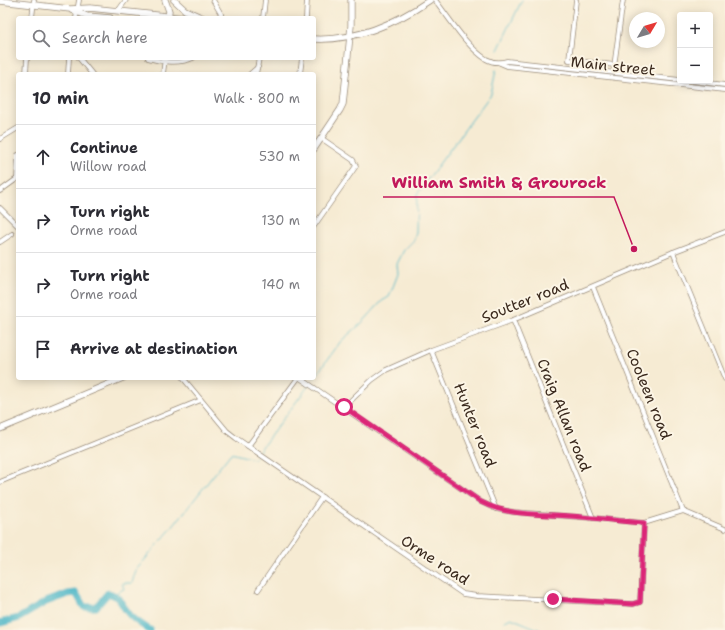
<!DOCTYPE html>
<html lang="en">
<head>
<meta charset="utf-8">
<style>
	:root { --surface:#fff; --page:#f7f7f7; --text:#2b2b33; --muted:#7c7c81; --line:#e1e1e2 }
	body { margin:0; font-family:"Shantell Sans",sans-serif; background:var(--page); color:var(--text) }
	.controls { position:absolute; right:12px; top:12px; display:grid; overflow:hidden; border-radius:4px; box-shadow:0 2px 10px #0003 }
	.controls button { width:36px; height:36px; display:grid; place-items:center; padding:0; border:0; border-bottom:1px solid var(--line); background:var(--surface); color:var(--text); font:20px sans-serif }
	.compass { position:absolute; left:629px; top:12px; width:36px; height:36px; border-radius:50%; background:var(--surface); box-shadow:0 2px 10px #0003; rotate:52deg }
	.stop { position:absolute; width:12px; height:12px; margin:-9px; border:3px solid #db2777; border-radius:50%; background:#fff }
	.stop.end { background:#db2777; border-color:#fff; box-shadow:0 1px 4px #0008 }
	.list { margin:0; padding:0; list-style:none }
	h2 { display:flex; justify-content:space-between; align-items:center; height:52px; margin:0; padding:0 16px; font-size:17px }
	h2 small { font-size:13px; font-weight:400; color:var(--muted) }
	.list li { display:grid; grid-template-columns:26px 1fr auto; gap:12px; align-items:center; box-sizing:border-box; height:64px; padding:0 16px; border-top:1px solid var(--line) }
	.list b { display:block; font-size:15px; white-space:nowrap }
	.list p { margin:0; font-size:13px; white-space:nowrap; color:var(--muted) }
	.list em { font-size:13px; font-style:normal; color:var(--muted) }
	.icon { flex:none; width:22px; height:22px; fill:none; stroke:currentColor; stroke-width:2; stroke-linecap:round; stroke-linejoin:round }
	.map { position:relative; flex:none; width:725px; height:630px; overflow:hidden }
	.search { position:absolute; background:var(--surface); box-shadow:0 2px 10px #0003; left:16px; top:16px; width:300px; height:44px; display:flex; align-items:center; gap:10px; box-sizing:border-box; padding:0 14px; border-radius:4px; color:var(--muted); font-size:15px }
	.panel { position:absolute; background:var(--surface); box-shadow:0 2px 10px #0003; left:16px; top:72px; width:300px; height:308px; border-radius:4px }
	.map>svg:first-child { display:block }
</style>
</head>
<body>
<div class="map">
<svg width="725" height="630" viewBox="0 0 725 630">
	<rect width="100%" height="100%" fill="#fcf5e5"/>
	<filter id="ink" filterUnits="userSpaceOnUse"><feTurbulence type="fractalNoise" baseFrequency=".025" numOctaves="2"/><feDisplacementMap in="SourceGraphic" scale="8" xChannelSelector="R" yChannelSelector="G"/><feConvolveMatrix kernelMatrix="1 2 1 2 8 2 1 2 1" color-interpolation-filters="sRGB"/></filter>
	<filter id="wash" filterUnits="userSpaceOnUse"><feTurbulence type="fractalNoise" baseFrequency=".012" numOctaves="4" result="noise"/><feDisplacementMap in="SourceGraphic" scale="16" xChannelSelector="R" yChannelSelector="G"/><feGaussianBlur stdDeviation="0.9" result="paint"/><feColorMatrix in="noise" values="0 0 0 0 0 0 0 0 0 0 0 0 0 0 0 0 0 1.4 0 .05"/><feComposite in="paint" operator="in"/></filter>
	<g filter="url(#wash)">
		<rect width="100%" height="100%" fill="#f6ebd3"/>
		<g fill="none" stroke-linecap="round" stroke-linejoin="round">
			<g stroke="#4bb6c7" stroke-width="1">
				<polyline points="498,50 522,0"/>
				<polyline points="314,378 341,341 362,323 382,301 389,297 398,274 397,264 404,250 414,240 416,232 417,194 491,94 496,70"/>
				<polyline points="259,451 309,385"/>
				<polyline points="114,594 124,589 122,583 132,583 136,570 171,529 231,453 254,459 257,454"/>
				<polyline points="505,621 511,618 540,630"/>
			</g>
			<path stroke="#4bb6c7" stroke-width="7" d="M0,623L19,618L46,602L68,594L76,593L84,607H96L108,593C122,596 122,609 132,617C137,622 144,626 150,630"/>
		</g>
	</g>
	<g filter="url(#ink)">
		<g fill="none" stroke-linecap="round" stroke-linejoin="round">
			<defs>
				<g id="street">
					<polyline points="213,0 221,14 221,18"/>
					<path d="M435,0C450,19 466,46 486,59C493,63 500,63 507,61L680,80"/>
					<polyline points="576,0 569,60 615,65"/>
					<polyline points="118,11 126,0"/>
					<polyline points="32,18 34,0"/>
					<polyline points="76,18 79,0"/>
					<polyline points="263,18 265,0"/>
					<polyline points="306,18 307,0"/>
					<polyline points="79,58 92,74"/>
					<path d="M148,58C161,62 180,64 193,58"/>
					<polyline points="500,63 507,66 725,90"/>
					<polyline points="614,67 623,0"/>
					<polyline points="26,74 27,58"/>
					<polyline points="68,74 69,58"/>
					<polyline points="163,74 165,58"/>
					<polyline points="250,74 258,67"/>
					<polyline points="256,74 259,58"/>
					<polyline points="300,74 302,58"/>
					<polyline points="693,81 725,85"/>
					<polyline points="0,139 18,128"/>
					<polyline points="17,179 18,155"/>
					<polyline points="0,191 18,178"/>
					<polyline points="0,208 18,226"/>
					<polyline points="314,226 356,166 353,160 321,138"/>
					<polyline points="0,242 12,234"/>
					<polyline points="673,252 725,379"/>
					<polyline points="593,287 683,511"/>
					<polyline points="513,320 593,518"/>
					<polyline points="431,350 496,509"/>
					<polyline points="183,378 227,431 236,438 463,594 477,596 633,604 640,602 644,523"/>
					<polyline points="300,378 481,502 496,509 513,512 593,518 644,523 683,511 725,529"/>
					<polyline points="344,407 372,380 386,370 431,350 513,320 673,252 725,232"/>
					<polyline points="248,446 298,378"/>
					<polyline points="0,482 201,400"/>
					<polyline points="258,590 322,497"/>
				</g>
				<g id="secondary">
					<polyline points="165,0 169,11 168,18"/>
					<polyline points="174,0 185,10 203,18"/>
					<polyline points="0,1 70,9 90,8 185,18"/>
					<polyline points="72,10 87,16 110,18"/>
					<path d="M314,39C357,41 395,24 430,0"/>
					<polyline points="314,149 340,110 343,104 351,26 351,0"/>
					<polyline points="0,429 123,378"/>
				</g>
			</defs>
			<use href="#street" stroke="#988a78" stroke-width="5.5"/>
			<use href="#secondary" stroke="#988a78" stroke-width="7"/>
			<use href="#street" stroke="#fff" stroke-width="4"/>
			<use href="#secondary" stroke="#fff" stroke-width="5.5"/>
		</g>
	</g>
	<g fill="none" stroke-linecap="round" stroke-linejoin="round" filter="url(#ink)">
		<path stroke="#db2777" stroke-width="5" d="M344,407L481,502C508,516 540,514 570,516C595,518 619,521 644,523L640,602L633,604L553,599"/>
	</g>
	<g text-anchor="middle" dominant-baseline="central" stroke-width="4" stroke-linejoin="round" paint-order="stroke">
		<g font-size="15" fill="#3b2a1e" stroke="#fcf5e5">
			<text transform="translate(613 66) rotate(6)">Main street</text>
			<text transform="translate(525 301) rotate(-22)">Soutter road</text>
			<text transform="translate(649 394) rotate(68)">Cooleen road</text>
			<text transform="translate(564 415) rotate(68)">Craig Allan road</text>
			<text transform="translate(475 425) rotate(68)">Hunter road</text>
			<text transform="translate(435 560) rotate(33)">Orme road</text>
		</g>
	</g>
	<path fill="none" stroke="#c2185b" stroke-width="1.5" d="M634 249L614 197H383"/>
	<circle fill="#c2185b" stroke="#fcf5e5" stroke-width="1.5" cx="634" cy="249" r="4"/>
	<g font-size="16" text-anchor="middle" font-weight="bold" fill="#c2185b" stroke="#fcf5e5" stroke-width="4" stroke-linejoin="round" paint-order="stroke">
		<text x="499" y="188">William Smith &amp; Grourock</text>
	</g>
</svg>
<div class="controls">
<button>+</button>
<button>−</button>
</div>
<svg class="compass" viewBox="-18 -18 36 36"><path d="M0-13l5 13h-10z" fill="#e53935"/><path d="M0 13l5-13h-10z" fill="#7c7c81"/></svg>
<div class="stop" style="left:344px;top:407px"></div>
<div class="stop end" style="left:553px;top:599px"></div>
<div class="search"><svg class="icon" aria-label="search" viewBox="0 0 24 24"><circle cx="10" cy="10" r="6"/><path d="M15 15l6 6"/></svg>Search here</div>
<section class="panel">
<h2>10 min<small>Walk · 800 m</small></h2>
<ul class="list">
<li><svg class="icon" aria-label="ahead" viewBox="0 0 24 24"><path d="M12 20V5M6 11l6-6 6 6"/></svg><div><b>Continue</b><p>Willow road</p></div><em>530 m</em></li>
<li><svg class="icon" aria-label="right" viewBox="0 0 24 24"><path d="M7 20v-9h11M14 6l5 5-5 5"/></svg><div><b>Turn right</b><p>Orme road</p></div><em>130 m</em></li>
<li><svg class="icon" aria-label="right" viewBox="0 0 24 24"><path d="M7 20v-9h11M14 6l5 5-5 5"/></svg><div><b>Turn right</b><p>Orme road</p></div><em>140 m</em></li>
<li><svg class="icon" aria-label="arrive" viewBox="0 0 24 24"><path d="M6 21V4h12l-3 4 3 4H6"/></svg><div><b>Arrive at destination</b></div></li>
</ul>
</section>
</div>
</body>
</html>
